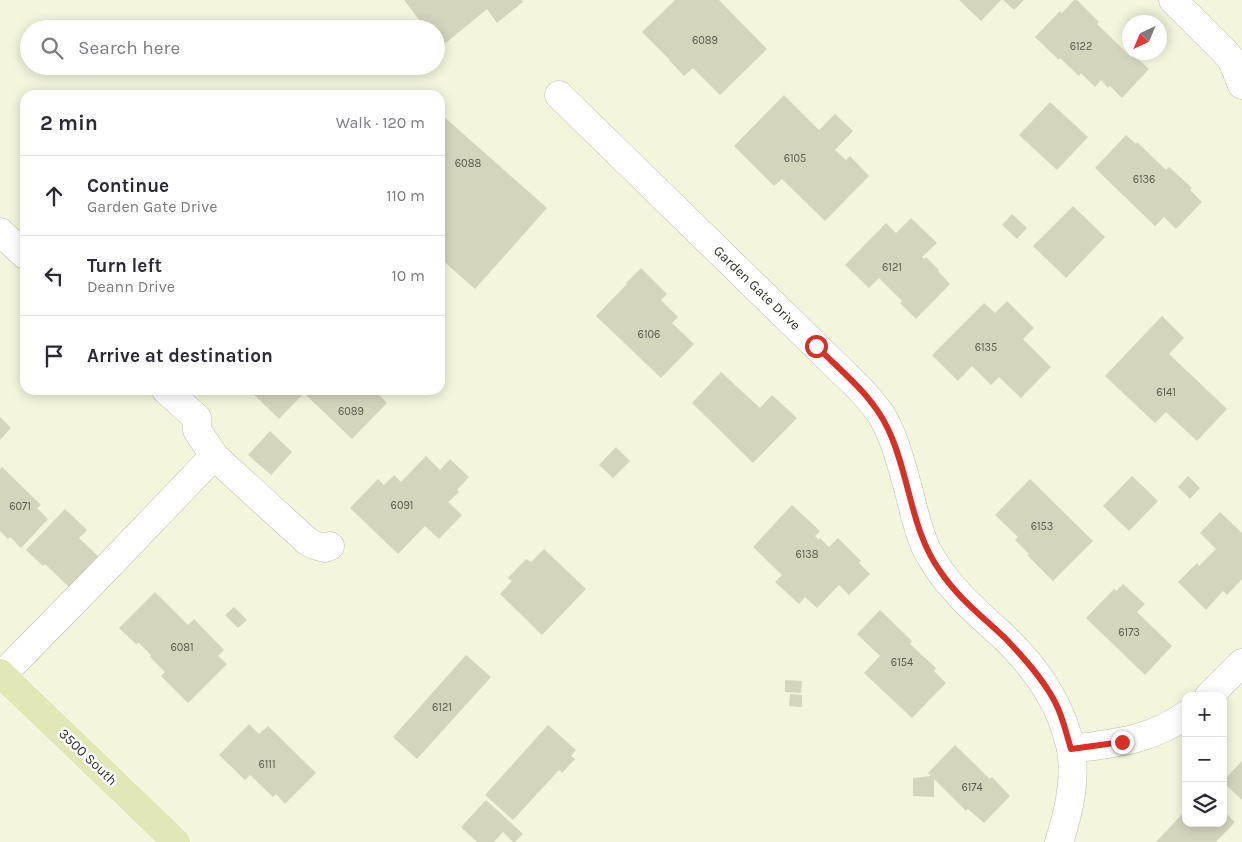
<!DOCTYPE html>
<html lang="en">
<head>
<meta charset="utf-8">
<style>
	:root { --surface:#fff; --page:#f7f7f7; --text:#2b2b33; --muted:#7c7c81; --line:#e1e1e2 }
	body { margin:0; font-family:Karla,sans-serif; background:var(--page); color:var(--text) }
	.controls { position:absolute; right:15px; bottom:15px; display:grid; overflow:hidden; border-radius:10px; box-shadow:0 2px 12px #0003 }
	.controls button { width:45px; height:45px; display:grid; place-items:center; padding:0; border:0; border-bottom:1px solid var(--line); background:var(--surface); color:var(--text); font:25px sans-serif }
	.compass { position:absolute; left:1122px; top:15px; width:45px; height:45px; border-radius:50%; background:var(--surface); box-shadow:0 2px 12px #0003; rotate:224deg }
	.stop { position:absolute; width:15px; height:15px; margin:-11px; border:4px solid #d93025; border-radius:50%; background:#fff }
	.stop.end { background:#d93025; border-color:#fff; box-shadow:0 1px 5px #0008 }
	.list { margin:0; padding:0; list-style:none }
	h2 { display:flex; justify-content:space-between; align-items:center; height:65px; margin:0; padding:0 20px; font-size:21px }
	h2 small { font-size:16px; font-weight:400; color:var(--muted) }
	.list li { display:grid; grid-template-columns:32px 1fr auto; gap:15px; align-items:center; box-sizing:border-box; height:80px; padding:0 20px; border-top:1px solid var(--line) }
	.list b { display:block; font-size:19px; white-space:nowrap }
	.list p { margin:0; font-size:16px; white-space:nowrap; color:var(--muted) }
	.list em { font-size:16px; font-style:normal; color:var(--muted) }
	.icon { flex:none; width:28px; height:28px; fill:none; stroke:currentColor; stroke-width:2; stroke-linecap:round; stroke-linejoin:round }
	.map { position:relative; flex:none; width:1242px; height:842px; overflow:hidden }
	.search { position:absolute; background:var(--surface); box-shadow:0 2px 12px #0003; left:20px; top:20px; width:425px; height:55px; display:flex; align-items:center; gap:12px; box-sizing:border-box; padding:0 18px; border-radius:28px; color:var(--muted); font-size:19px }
	.panel { position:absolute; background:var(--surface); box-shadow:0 2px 12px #0003; left:20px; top:90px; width:425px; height:305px; border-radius:15px }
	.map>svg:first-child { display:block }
</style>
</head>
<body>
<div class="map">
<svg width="1242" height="842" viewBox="0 0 1242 842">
	<rect width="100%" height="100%" fill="#f3f6dd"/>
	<g fill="#d3d5bd">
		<polygon points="404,0 522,0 523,2 497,23 487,9 441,47 436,42 436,29 426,29"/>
		<polygon points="675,0 719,0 767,49 720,95 693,68 684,76 669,60 670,60 642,32"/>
		<polygon points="959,0 1001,0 981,21"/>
		<polygon points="1003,0 1024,0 1014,10"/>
		<polygon points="1074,0 1077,0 1099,22 1097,24 1131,57 1133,54 1149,69 1122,98 1110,86 1108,88 1101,80 1095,87 1081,73 1079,76 1060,58 1059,60 1035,37 1060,11 1062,13"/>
		<polygon points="784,95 819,130 835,114 853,131 835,150 846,160 850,156 869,176 825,221 782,179 774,186 734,146"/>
		<polygon points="1050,102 1088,137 1057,170 1019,135"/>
		<polygon points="442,115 547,208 475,289 440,258 440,117"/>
		<polygon points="1126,135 1136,144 1137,142 1166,170 1169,167 1192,188 1190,190 1202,202 1176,229 1164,217 1155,226 1095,168"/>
		<polygon points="1073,206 1105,237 1066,278 1033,246"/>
		<polygon points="1012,214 1027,228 1017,239 1002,225"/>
		<polygon points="911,218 937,243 922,257 924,259 926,257 939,270 938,271 950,284 916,319 900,303 902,301 879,278 869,288 845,265 886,223 896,233"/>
		<polygon points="641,268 667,294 661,300 678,317 672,323 694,344 661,378 596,316 627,284 626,283"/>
		<polygon points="1007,301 1034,328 1023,339 1051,367 1021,398 999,377 991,385 972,366 958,381 932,355 984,303 995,313"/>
		<polygon points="1162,316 1184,338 1169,354 1227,409 1197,441 1166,412 1155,423 1105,376"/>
		<polygon points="721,372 760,408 772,395 797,418 753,463 692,403"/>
		<polygon points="249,390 374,390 387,403 352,439 304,393 279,419"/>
		<polygon points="0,417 11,428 0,440"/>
		<polygon points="270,431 292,452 271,475 248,455"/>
		<polygon points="616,447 630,461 613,478 599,465"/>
		<polygon points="426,456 440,470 450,459 469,477 457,490 459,492 448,502 462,515 439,539 425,526 398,554 350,508 378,479 384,485 394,475 401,482"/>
		<polygon points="2,467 41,505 37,508 48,519 21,548 10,537 8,539 0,531 0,469"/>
		<polygon points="1132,476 1158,501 1129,531 1103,506"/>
		<polygon points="1188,476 1200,488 1190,499 1178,487"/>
		<polygon points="1030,479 1093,541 1053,581 1027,555 1029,554 1015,540 1018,537 995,515"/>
		<polygon points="792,505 820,531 815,536 819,540 820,538 829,547 838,538 861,561 859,563 870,574 849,595 839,585 817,608 805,597 799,604 775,582 782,575 753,547"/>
		<polygon points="65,509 87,530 79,538 100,558 70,588 45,564 43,566 26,550"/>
		<polygon points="1220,512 1242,533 1242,579 1227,595 1223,591 1206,610 1178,582 1197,563 1199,566 1216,549 1200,533"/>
		<polygon points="544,549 586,589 542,635 500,594 512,581 508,578 526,559 531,562"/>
		<polygon points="1123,584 1145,604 1137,612 1172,646 1145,675 1086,618 1114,589 1116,591"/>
		<polygon points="155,592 188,625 194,619 224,650 218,656 227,664 188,703 161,676 165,672 150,657 151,655 139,643 136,644 119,628"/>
		<polygon points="234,607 247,620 238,628 225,615"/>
		<polygon points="880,610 912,641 910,644 936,668 934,671 946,683 912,718 864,673 880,656 857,634"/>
		<polygon points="466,655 491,677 417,759 393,737"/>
		<polygon points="785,680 802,681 801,693 785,692"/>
		<polygon points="790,694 802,695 802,707 789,706"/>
		<polygon points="249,724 259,734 268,726 316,773 285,804 276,794 273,797 250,775 245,780 219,755"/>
		<polygon points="548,725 576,750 571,756 575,759 562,773 559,770 513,820 485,795"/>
		<polygon points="955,745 990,779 992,777 1010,796 984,823 968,809 966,811 934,779 934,797 913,796 913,778 931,776 928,773"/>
		<polygon points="1242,761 1242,800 1223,782 1223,781"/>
		<polygon points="486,800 523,834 515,842 513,842 503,832 494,842 477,842 461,827"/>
		<polygon points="1223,811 1235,822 1216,842 1156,842 1184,812 1186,814 1186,823 1223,823"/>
	</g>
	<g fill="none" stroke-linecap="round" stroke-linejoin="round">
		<defs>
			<g id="minor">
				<polyline points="1173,0 1225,52 1232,60 1242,85"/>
				<path d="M559,95L859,388C867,396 874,405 881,414C893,434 900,459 906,481C913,504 916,528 927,550C945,585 975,611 1004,637C1033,665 1056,696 1067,734C1068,739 1070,744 1071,749C1076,781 1069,812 1059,842"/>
				<polyline points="0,232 25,255"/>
				<polyline points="166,390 197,418 197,430 214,456"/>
				<polyline points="2,675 99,576 214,456 307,541 314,545 325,548 330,546"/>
				<polyline points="1209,696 1242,663"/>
				<path d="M1071,749C1114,743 1149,741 1186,715"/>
			</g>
			<polyline id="major" points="0,673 176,842"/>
		</defs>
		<use href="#minor" stroke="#bdbfa7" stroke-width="29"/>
		<use href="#major" stroke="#fff" stroke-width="29"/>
		<use href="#minor" stroke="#fff" stroke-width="28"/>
		<use href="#major" stroke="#e3e6b5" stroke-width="28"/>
	</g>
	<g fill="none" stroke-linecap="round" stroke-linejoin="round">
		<path stroke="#d93025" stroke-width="6" d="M816,346C842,372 872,395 888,429C910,475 910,529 940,571C958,598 983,617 1006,639C1024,658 1043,679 1055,702C1063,717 1066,733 1071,749L1122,742"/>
	</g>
	<g text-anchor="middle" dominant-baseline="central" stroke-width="5" stroke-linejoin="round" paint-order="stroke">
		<g font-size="11" fill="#5a5b4d">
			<text x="705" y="40">6089</text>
			<text x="1081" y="46">6122</text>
			<text x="795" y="158">6105</text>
			<text x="468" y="163">6088</text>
			<text x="1144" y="179">6136</text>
			<text x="892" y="267">6121</text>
			<text x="649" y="334">6106</text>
			<text x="986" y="347">6135</text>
			<text x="1166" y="392">6141</text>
			<text x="351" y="411">6089</text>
			<text x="402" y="505">6091</text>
			<text x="20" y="506">6071</text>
			<text x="1042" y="526">6153</text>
			<text x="807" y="554">6138</text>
			<text x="1129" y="632">6173</text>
			<text x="182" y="647">6081</text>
			<text x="902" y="662">6154</text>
			<text x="442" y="707">6121</text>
			<text x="267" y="764">6111</text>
			<text x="972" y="787">6174</text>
		</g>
		<g font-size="14" fill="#313228" stroke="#fff">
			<text transform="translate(757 288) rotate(44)">Garden Gate Drive</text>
			<text transform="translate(88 757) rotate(44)">3500 South</text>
		</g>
	</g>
</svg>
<div class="controls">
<button>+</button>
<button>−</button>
<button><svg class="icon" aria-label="layers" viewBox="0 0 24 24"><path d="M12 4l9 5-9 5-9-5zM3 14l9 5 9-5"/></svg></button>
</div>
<svg class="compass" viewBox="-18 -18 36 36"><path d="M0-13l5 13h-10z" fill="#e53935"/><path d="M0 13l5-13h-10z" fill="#7c7c81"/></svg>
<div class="stop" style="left:816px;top:346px"></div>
<div class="stop end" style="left:1122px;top:742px"></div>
<div class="search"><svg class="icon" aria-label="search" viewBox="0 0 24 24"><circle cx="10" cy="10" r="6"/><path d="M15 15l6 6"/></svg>Search here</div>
<section class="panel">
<h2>2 min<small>Walk · 120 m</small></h2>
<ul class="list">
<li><svg class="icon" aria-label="ahead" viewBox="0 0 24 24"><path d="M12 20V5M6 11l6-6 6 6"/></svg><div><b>Continue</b><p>Garden Gate Drive</p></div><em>110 m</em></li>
<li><svg class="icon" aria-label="left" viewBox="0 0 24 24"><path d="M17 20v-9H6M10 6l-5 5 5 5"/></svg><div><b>Turn left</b><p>Deann Drive</p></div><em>10 m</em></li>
<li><svg class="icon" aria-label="arrive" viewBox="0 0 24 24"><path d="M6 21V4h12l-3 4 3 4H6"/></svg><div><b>Arrive at destination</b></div></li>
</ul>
</section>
</div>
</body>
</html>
